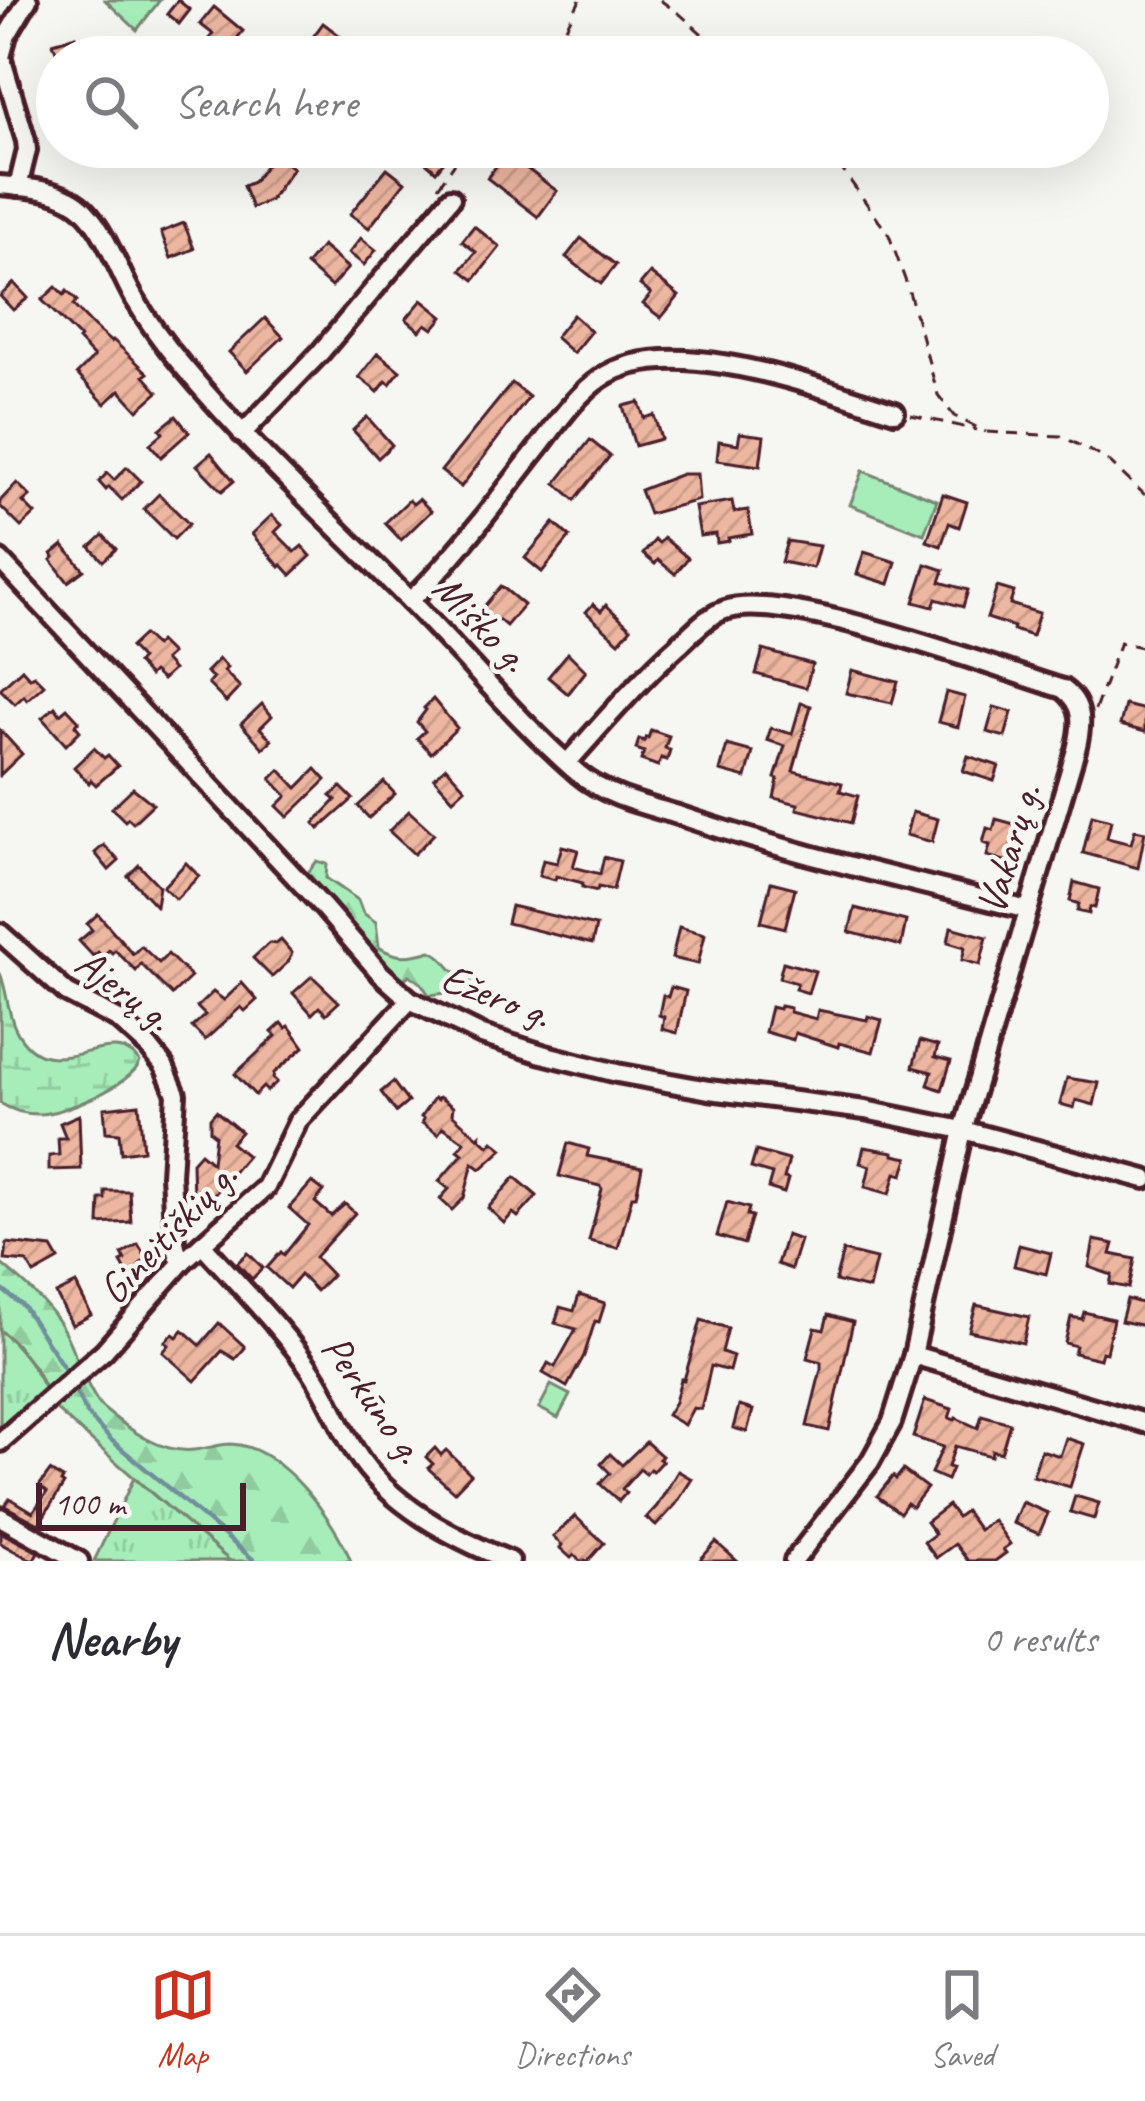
<!DOCTYPE html>
<html lang="en">
<head>
<meta charset="utf-8">
<style>
	:root { --surface:#fff; --page:#f7f7f7; --text:#2b2b33; --muted:#7c7c81; --line:#e1e1e2; --accent:#c8321e }
	body { margin:0; font-family:Caveat,sans-serif; background:var(--page); color:var(--text) }
	.scale { position:absolute; left:36px; bottom:30px; width:210px; box-sizing:border-box; padding-left:12px; border:6px solid #4a1f2b; border-top:0; font-size:33px; line-height:42px; white-space:nowrap; color:#4a1f2b; -webkit-text-stroke:9px #f6f6f2; paint-order:stroke }
	.list { margin:0; padding:0; list-style:none }
	h2 { display:flex; justify-content:space-between; align-items:center; height:156px; margin:0; padding:0 48px; font-size:51px }
	h2 small { font-size:39px; font-weight:400; color:var(--muted) }
	.icon { flex:none; width:66px; height:66px; fill:none; stroke:currentColor; stroke-width:2; stroke-linecap:round; stroke-linejoin:round }
	.map { position:relative; flex:none; width:1145px; height:1561px; overflow:hidden }
	.search { position:absolute; background:var(--surface); box-shadow:0 12px 48px #0002; left:36px; right:36px; top:36px; height:132px; display:flex; align-items:center; gap:30px; box-sizing:border-box; padding:0 42px; border-radius:66px; color:var(--muted); font-size:45px }
	.sheet { height:372px; background:var(--surface) }
	nav { display:flex; justify-content:space-around; align-items:center; box-sizing:border-box; height:168px; border-top:3px solid var(--line); background:var(--surface); font-size:33px; color:var(--muted) }
	nav a { display:grid; justify-items:center; gap:6px }
	nav .on { color:var(--accent) }
	.map>svg:first-child { display:block }
</style>
</head>
<body>
<div class="map">
<svg width="1145" height="1561" viewBox="0 0 1145 1561">
	<defs>
		<pattern id="grass-tufts" width="24" height="20" patternUnits="userSpaceOnUse" patternTransform="scale(3)"><rect width="24" height="20" fill="#a6edb9"/><path d="M3 7l-1-3M5 7V3M7 7l1-3M15 17l-1-3M17 17v-4M19 17l1-3" fill="none" stroke="#90cb9f"/></pattern>
		<pattern id="forest-firs" width="22" height="20" patternUnits="userSpaceOnUse" patternTransform="scale(3)"><rect width="22" height="20" fill="#a6edb9"/><path d="M5 1l3.5 6h-7zM16 11l3.5 6h-7z" fill="#90cb9f"/></pattern>
		<pattern id="wetland-marsh" width="20" height="14" patternUnits="userSpaceOnUse" patternTransform="scale(3)"><rect width="20" height="14" fill="#a6edb9"/><path d="M1 5h8M5 5V1M11 12h8M15 12V8" fill="none" stroke="#90cb9f"/></pattern>
		<pattern id="building-hatch" width="6" height="6" patternUnits="userSpaceOnUse" patternTransform="scale(3)"><rect width="6" height="6" fill="#ecb6a0"/><path d="M-1 1l2-2M0 6l6-6M5 7l2-2" fill="none" stroke="#cc9c8a"/></pattern>
	</defs>
	<rect width="100%" height="100%" fill="#f6f6f2"/>
	<filter id="ink" filterUnits="userSpaceOnUse"><feTurbulence type="fractalNoise" baseFrequency=".00833" numOctaves="2"/><feDisplacementMap in="SourceGraphic" scale="24" xChannelSelector="R" yChannelSelector="G"/><feConvolveMatrix kernelMatrix="1 2 1 2 8 2 1 2 1" color-interpolation-filters="sRGB"/></filter>
	<g filter="url(#ink)">
		<g fill="url(#grass-tufts)" stroke="#788672" stroke-width="3">
			<polygon points="105,0 160,0 137,30"/>
			<path d="M0,1330C22,1348 36,1369 47,1394L0,1434Z"/>
			<polygon points="134,1478 230,1561 94,1561"/>
		</g>
		<g fill="url(#forest-firs)" stroke="#788672" stroke-width="3">
			<path d="M317,861L327,864L326,878L358,900L363,913L376,922L379,947C396,959 411,957 431,951C453,961 444,976 476,978L477,990L429,995L421,983L409,975L401,982L378,955L367,951L305,882L306,875Z"/>
			<path d="M0,1263C24,1283 47,1302 63,1329C74,1349 90,1399 105,1410C130,1430 162,1454 194,1450C206,1449 219,1444 231,1444C281,1446 334,1519 351,1561H230L54,1408L37,1371L14,1342L0,1330Z"/>
		</g>
		<path fill="url(#wetland-marsh)" stroke="#788672" stroke-width="3" d="M0,973C7,990 7,1010 15,1028C48,1095 110,1019 140,1062C131,1085 62,1115 37,1114C25,1114 11,1110 0,1103Z"/>
		<g fill="#a6edb9" stroke="#788672" stroke-width="3">
			<polygon points="863,471 937,500 924,534 850,505"/>
			<polygon points="551,1385 570,1395 558,1418 539,1408"/>
		</g>
		<g fill="none" stroke-linecap="round" stroke-linejoin="round">
			<g stroke="#708e9b" stroke-width="4.5">
				<polyline points="0,1288 23,1306 64,1368"/>
				<polyline points="74,1388 87,1414 110,1439 255,1561"/>
			</g>
		</g>
		<g fill="url(#building-hatch)" stroke="#4a1f2b" stroke-width="3">
			<polygon points="178,0 190,10 179,24 167,14"/>
			<polygon points="214,7 243,31 222,57 205,43 213,34 200,24"/>
			<polygon points="323,23 368,57 323,57 307,45"/>
			<polygon points="76,36 82,57 58,57 53,43"/>
			<polygon points="420,147 456,147 436,171 415,153"/>
			<polygon points="506,153 557,191 538,217 487,178"/>
			<polygon points="274,154 293,168 270,200 252,208 243,186 253,182"/>
			<polygon points="387,168 405,182 369,228 350,214"/>
			<polygon points="184,223 194,249 171,258 161,232"/>
			<polygon points="474,226 500,247 474,280 461,270 476,252 462,241"/>
			<polygon points="361,238 376,250 364,265 349,253"/>
			<polygon points="581,238 616,265 601,284 566,257"/>
			<polygon points="322,246 348,268 331,287 306,265"/>
			<polygon points="650,273 679,296 661,318 643,304 651,294 640,285"/>
			<polygon points="14,283 28,298 13,310 0,296"/>
			<polygon points="56,287 64,295 67,291 77,301 73,305 93,326 111,342 113,340 148,373 144,376 158,392 138,410 120,390 105,404 77,374 94,357 78,340 80,338 42,300"/>
			<polygon points="422,300 443,317 433,329 426,324 420,331 406,319"/>
			<polygon points="573,315 591,331 573,353 555,337"/>
			<polygon points="265,318 283,337 247,371 229,352"/>
			<polygon points="378,353 400,371 390,384 386,381 378,392 359,377"/>
			<polygon points="512,383 529,397 461,487 441,471"/>
			<polygon points="639,402 644,418 654,415 661,439 635,446 623,406"/>
			<polygon points="176,416 189,432 161,457 150,444 163,433 160,429"/>
			<polygon points="367,417 392,445 378,458 353,430"/>
			<polygon points="740,433 764,436 760,466 717,460 719,441 738,444"/>
			<polygon points="590,440 610,456 575,500 556,483"/>
			<polygon points="211,453 234,481 222,491 197,465"/>
			<polygon points="127,467 141,481 122,500 109,487 106,490 99,482 107,473 114,480"/>
			<polygon points="682,474 697,474 699,500 649,514 640,490"/>
			<polygon points="17,483 30,496 23,502 35,514 21,527 0,506 0,501"/>
			<polygon points="159,494 189,524 174,539 144,509"/>
			<polygon points="943,494 967,502 959,527 949,523 941,546 927,541"/>
			<polygon points="419,499 431,511 401,540 385,523 409,500 413,504"/>
			<polygon points="732,501 734,512 748,510 752,534 728,538 729,541 717,543 716,534 700,536 695,507"/>
			<polygon points="272,515 282,525 275,532 295,552 302,546 311,556 291,575 282,565 280,567 252,534"/>
			<polygon points="554,523 570,537 542,572 525,558"/>
			<polygon points="103,535 116,549 103,561 90,547"/>
			<polygon points="664,538 688,558 675,574 658,560 655,564 643,554 655,540 659,543"/>
			<polygon points="787,541 819,546 813,568 781,562"/>
			<polygon points="63,545 84,570 68,582 51,560 54,557 52,554"/>
			<polygon points="864,552 896,562 889,584 857,574"/>
			<polygon points="926,564 944,570 940,582 968,590 963,607 936,599 933,607 914,602"/>
			<polygon points="501,586 524,605 506,626 499,620 496,622 481,610"/>
			<polygon points="997,587 1014,592 1010,604 1039,613 1032,636 1013,630 1014,627 987,618"/>
			<polygon points="593,604 601,611 606,605 631,628 619,642 586,612"/>
			<polygon points="143,635 155,646 159,642 171,654 164,660 173,670 162,680 153,672 149,676 137,663 141,659 130,647"/>
			<polygon points="763,650 812,664 806,688 756,674"/>
			<polygon points="568,653 586,671 568,694 548,677"/>
			<polygon points="219,659 227,668 224,671 240,687 226,702 208,684 213,678 206,672"/>
			<polygon points="22,669 30,678 34,675 44,685 27,700 24,696 15,704 0,689"/>
			<polygon points="852,670 898,682 892,703 846,693"/>
			<polygon points="946,692 965,697 958,727 938,722"/>
			<polygon points="433,699 457,728 431,753 417,738 425,731 417,722 426,710 424,708"/>
			<polygon points="801,703 811,706 793,771 842,783 840,791 858,796 851,823 797,809 798,804 774,798 778,779 775,778 785,746 767,740 771,728 792,734"/>
			<polygon points="262,704 272,716 260,728 272,740 263,748 241,724"/>
			<polygon points="1125,705 1145,710 1145,732 1120,725"/>
			<polygon points="55,707 60,714 67,708 79,721 75,725 80,731 66,745 42,718"/>
			<polygon points="994,707 1012,712 1005,737 987,732"/>
			<polygon points="0,730 22,754 0,775"/>
			<polygon points="651,730 669,736 665,748 670,750 667,760 661,758 658,766 641,760 644,752 636,749 639,739 644,741 646,737 648,738"/>
			<polygon points="727,745 753,752 746,778 720,771"/>
			<polygon points="94,748 104,758 108,755 118,766 96,785 91,780 89,783 74,767"/>
			<polygon points="968,756 999,766 994,781 963,771"/>
			<polygon points="446,767 465,788 453,799 434,778"/>
			<polygon points="316,769 326,780 288,817 277,806 287,796 271,779 280,770 297,788"/>
			<polygon points="384,782 395,794 369,818 358,806"/>
			<polygon points="341,787 353,799 319,829 314,823 336,800 331,796"/>
			<polygon points="133,788 153,804 133,823 128,818 125,821 112,808"/>
			<polygon points="409,811 434,834 414,854 389,831"/>
			<polygon points="912,812 938,819 932,842 906,835"/>
			<polygon points="1092,815 1111,820 1107,838 1131,844 1135,830 1145,832 1138,868 1083,853"/>
			<polygon points="996,819 1018,825 1008,862 987,856 990,845 983,843 987,828 993,830"/>
			<polygon points="104,845 119,861 109,870 95,853"/>
			<polygon points="562,846 578,850 573,867 600,874 604,857 620,861 613,890 598,887 597,891 582,887 583,883 556,876 555,880 539,876 543,860 557,863"/>
			<polygon points="186,863 199,876 176,899 163,887"/>
			<polygon points="139,865 159,886 156,906 128,876"/>
			<polygon points="771,882 795,888 785,928 761,922"/>
			<polygon points="1074,882 1099,889 1095,908 1090,907 1089,914 1077,911 1079,904 1070,901"/>
			<polygon points="511,906 596,926 592,944 507,923"/>
			<polygon points="855,908 906,921 901,946 849,932"/>
			<polygon points="98,914 133,954 141,946 159,963 168,954 191,977 172,995 141,964 136,971 115,950 112,953 109,950 102,957 98,952 93,956 79,941 92,930 87,924"/>
			<polygon points="679,927 705,934 698,964 672,958"/>
			<polygon points="951,927 987,937 980,965 962,960 965,947 948,942"/>
			<polygon points="281,940 292,953 288,962 272,977 253,958 269,943 276,944"/>
			<polygon points="783,962 815,971 808,993 795,989 797,983 779,978"/>
			<polygon points="312,976 339,1002 326,1014 319,1007 312,1014 293,993"/>
			<polygon points="242,983 257,1000 245,1011 241,1007 205,1040 192,1027 205,1015 197,1007 213,992 224,1000"/>
			<polygon points="671,987 686,991 677,1033 662,1029 664,1017 659,1015 663,995 668,997"/>
			<polygon points="780,1006 790,1008 790,1012 816,1019 818,1010 867,1020 868,1016 882,1020 873,1052 839,1043 838,1047 795,1033 793,1040 765,1032 771,1007 779,1009"/>
			<polygon points="282,1023 286,1028 289,1026 304,1047 274,1073 273,1078 277,1082 267,1091 263,1087 255,1095 235,1074 276,1036 272,1032"/>
			<polygon points="920,1041 938,1046 935,1057 951,1061 942,1090 928,1085 932,1072 913,1067"/>
			<polygon points="1067,1078 1099,1083 1094,1105 1076,1100 1074,1108 1060,1104"/>
			<polygon points="393,1082 408,1102 396,1112 381,1092"/>
			<polygon points="439,1097 453,1107 452,1114 478,1137 480,1135 480,1138 489,1146 493,1141 503,1149 481,1169 473,1163 464,1198 452,1210 440,1199 449,1189 439,1181 463,1154 458,1150 465,1142 443,1127 438,1134 422,1123 424,1119 421,1117 434,1098 437,1100"/>
			<polygon points="139,1104 143,1150 121,1153 119,1133 106,1132 104,1108"/>
			<polygon points="216,1111 241,1132 231,1143 247,1156 203,1208 193,1200 192,1162 200,1153 212,1163 215,1135 210,1131 210,1118"/>
			<polygon points="79,1115 81,1169 49,1170 49,1156 59,1155 58,1138 66,1138 60,1123"/>
			<polygon points="568,1143 589,1149 587,1156 642,1167 636,1196 632,1196 618,1248 589,1241 602,1189 600,1186 559,1176"/>
			<polygon points="864,1147 894,1152 894,1155 908,1158 903,1175 896,1173 890,1194 865,1187 870,1166 860,1163"/>
			<polygon points="756,1151 789,1160 784,1178 788,1179 784,1193 768,1188 772,1174 751,1168"/>
			<polygon points="515,1177 537,1196 518,1217 513,1213 504,1223 488,1208"/>
			<polygon points="312,1182 324,1191 315,1202 331,1216 345,1204 355,1213 315,1257 332,1275 316,1291 300,1275 289,1288 267,1268 281,1252 284,1255 308,1225 289,1208"/>
			<polygon points="105,1191 129,1191 131,1222 99,1224 100,1199 105,1199"/>
			<polygon points="727,1202 749,1208 747,1215 752,1216 744,1244 717,1236"/>
			<polygon points="786,1235 800,1240 791,1269 777,1264"/>
			<polygon points="1094,1240 1114,1244 1111,1254 1135,1259 1129,1288 1110,1284 1112,1275 1089,1267"/>
			<polygon points="7,1243 52,1248 59,1260 34,1274 27,1262 5,1260"/>
			<polygon points="138,1244 147,1259 140,1264 142,1268 129,1276 121,1262 125,1260 122,1254"/>
			<polygon points="1019,1245 1051,1253 1046,1274 1014,1266"/>
			<polygon points="843,1251 876,1259 869,1289 835,1281"/>
			<polygon points="248,1253 263,1268 252,1279 237,1263"/>
			<polygon points="76,1284 91,1315 72,1325 56,1294"/>
			<polygon points="579,1295 605,1303 599,1322 595,1321 584,1356 567,1387 543,1373 548,1363 555,1367 576,1329 555,1323 560,1307 574,1311"/>
			<polygon points="1127,1299 1145,1304 1145,1326 1121,1321"/>
			<polygon points="976,1305 1029,1317 1023,1343 969,1331"/>
			<polygon points="1084,1312 1113,1319 1106,1353 1102,1352 1100,1359 1074,1353 1076,1346 1065,1343 1071,1317 1082,1319"/>
			<polygon points="828,1315 853,1322 829,1431 807,1426 821,1369 821,1362 807,1358 815,1328 824,1330"/>
			<polygon points="701,1320 728,1328 722,1352 733,1356 729,1371 711,1366 701,1409 693,1408 684,1425 667,1415 675,1402 681,1379 684,1380"/>
			<polygon points="219,1323 244,1346 244,1349 235,1359 222,1351 195,1381 163,1352 169,1345 165,1342 173,1334 177,1337 183,1330 200,1345"/>
			<polygon points="925,1400 952,1409 949,1418 955,1420 956,1418 978,1428 982,1415 1010,1423 1001,1453 992,1450 991,1456 955,1446 948,1467 952,1468 947,1480 931,1473 943,1447 913,1437"/>
			<polygon points="739,1406 753,1410 747,1432 733,1428"/>
			<polygon points="1066,1438 1084,1444 1070,1487 1033,1476 1041,1450 1060,1456"/>
			<polygon points="646,1442 662,1456 659,1459 662,1461 653,1471 650,1469 646,1474 640,1469 622,1489 626,1493 619,1501 600,1484 610,1473 601,1464 610,1454 622,1465"/>
			<polygon points="435,1448 441,1455 446,1450 471,1474 454,1492 428,1468 433,1464 426,1457"/>
			<polygon points="903,1470 927,1488 912,1507 907,1503 900,1513 877,1496 893,1476 896,1479"/>
			<polygon points="50,1471 63,1479 61,1482 64,1484 39,1524 5,1506 10,1498 33,1512 47,1492 39,1486"/>
			<polygon points="678,1471 692,1479 676,1504 656,1526 646,1518 657,1506"/>
			<polygon points="1075,1496 1099,1503 1094,1519 1070,1512"/>
			<polygon points="1022,1502 1048,1513 1039,1534 1013,1523"/>
			<polygon points="948,1505 957,1517 965,1511 979,1530 993,1520 1010,1544 1003,1549 1006,1553 995,1561 968,1561 955,1544 936,1558 924,1542 935,1534 926,1522"/>
			<polygon points="575,1516 604,1543 588,1561 580,1561 574,1555 571,1558 560,1548 562,1545 553,1537"/>
			<polygon points="0,1532 38,1552 33,1561 0,1543"/>
			<polygon points="716,1542 737,1561 699,1561"/>
		</g>
		<g fill="none" stroke-linecap="round" stroke-linejoin="round">
			<defs>
				<g id="minor">
					<path d="M0,185C27,187 66,190 85,211C107,234 118,270 134,298C147,320 164,344 181,364C251,448 331,521 408,599C465,656 517,721 579,774C605,796 645,805 678,815C793,854 910,881 1028,910"/>
					<polyline points="18,187 27,150 26,141 1,57 7,35 28,0"/>
					<polyline points="242,434 320,353 451,198"/>
					<polyline points="0,560 324,908 381,974 410,1000 482,1035 542,1054 617,1073 709,1090 865,1110 963,1130 1145,1179"/>
					<path d="M410,601C457,556 494,504 534,453C554,428 574,396 601,378C671,330 821,389 895,412"/>
					<path d="M567,763C604,722 639,680 681,643C694,631 707,616 725,610C785,589 995,668 1063,689C1085,705 1082,726 1076,750L963,1130L913,1355L892,1422L870,1462L794,1561"/>
					<polyline points="0,933 67,993 119,1020 149,1047 164,1066 176,1094 171,1175 175,1242 178,1255 183,1261"/>
					<path d="M202,1244C237,1283 274,1320 305,1362C326,1389 337,1422 355,1451C388,1505 453,1538 510,1561"/>
					<polyline points="913,1355 1145,1423"/>
					<polyline points="0,1442 104,1351 183,1261 266,1187 298,1121 410,1000"/>
					<polyline points="0,1517 79,1561"/>
				</g>
			</defs>
			<use href="#minor" stroke="#4a1f2b" stroke-width="26"/>
			<g stroke="#4a1f2b" stroke-width="3" stroke-dasharray="12 9" stroke-linecap="butt">
				<polyline points="660,0 681,15 728,57"/>
				<polyline points="537,57 560,39 580,0"/>
				<polyline points="826,147 889,235 908,288 938,395 954,416 986,432"/>
				<polyline points="438,187 466,147"/>
				<polyline points="911,415 977,430"/>
				<polyline points="987,432 1061,436 1106,459 1145,495"/>
				<polyline points="1095,710 1120,642 1141,647 1145,643"/>
			</g>
			<use href="#minor" stroke="#f6f6f2" stroke-width="16"/>
		</g>
	</g>
	<g text-anchor="middle" dominant-baseline="central" stroke-width="9" stroke-linejoin="round" paint-order="stroke">
		<g font-size="42" fill="#4a1f2b" stroke="#f6f6f2">
			<text transform="translate(481 623) rotate(46)">Miško g.</text>
			<text transform="translate(1009 849) rotate(-73)">Vakarų g.</text>
			<text transform="translate(124 990) rotate(37)">Ajerų g.</text>
			<text transform="translate(496 996) rotate(21)">Ežero g.</text>
			<text transform="translate(168 1233) rotate(-46)">Gineitiškių g.</text>
			<text transform="translate(373 1399) rotate(55)">Perkūno g.</text>
		</g>
	</g>
</svg>
<div class="scale">100 m</div>
<div class="search"><svg class="icon" aria-label="search" viewBox="0 0 24 24"><circle cx="10" cy="10" r="6"/><path d="M15 15l6 6"/></svg>Search here</div>
</div>
<section class="sheet">
<h2>Nearby<small>0 results</small></h2>
<ul class="list">
</ul>
</section>
<nav>
<a class="on"><svg class="icon" aria-label="map" viewBox="0 0 24 24"><path d="M3 6l6-2 6 2 6-2v14l-6 2-6-2-6 2zM9 4v14M15 6v14"/></svg>Map</a>
<a><svg class="icon" aria-label="directions" viewBox="0 0 24 24"><path d="M12 3l9 9-9 9-9-9zM9 14v-3h6M13 9l2 2-2 2"/></svg>Directions</a>
<a><svg class="icon" aria-label="saved" viewBox="0 0 24 24"><path d="M7 4h10v16l-5-4-5 4z"/></svg>Saved</a>
</nav>
</body>
</html>
